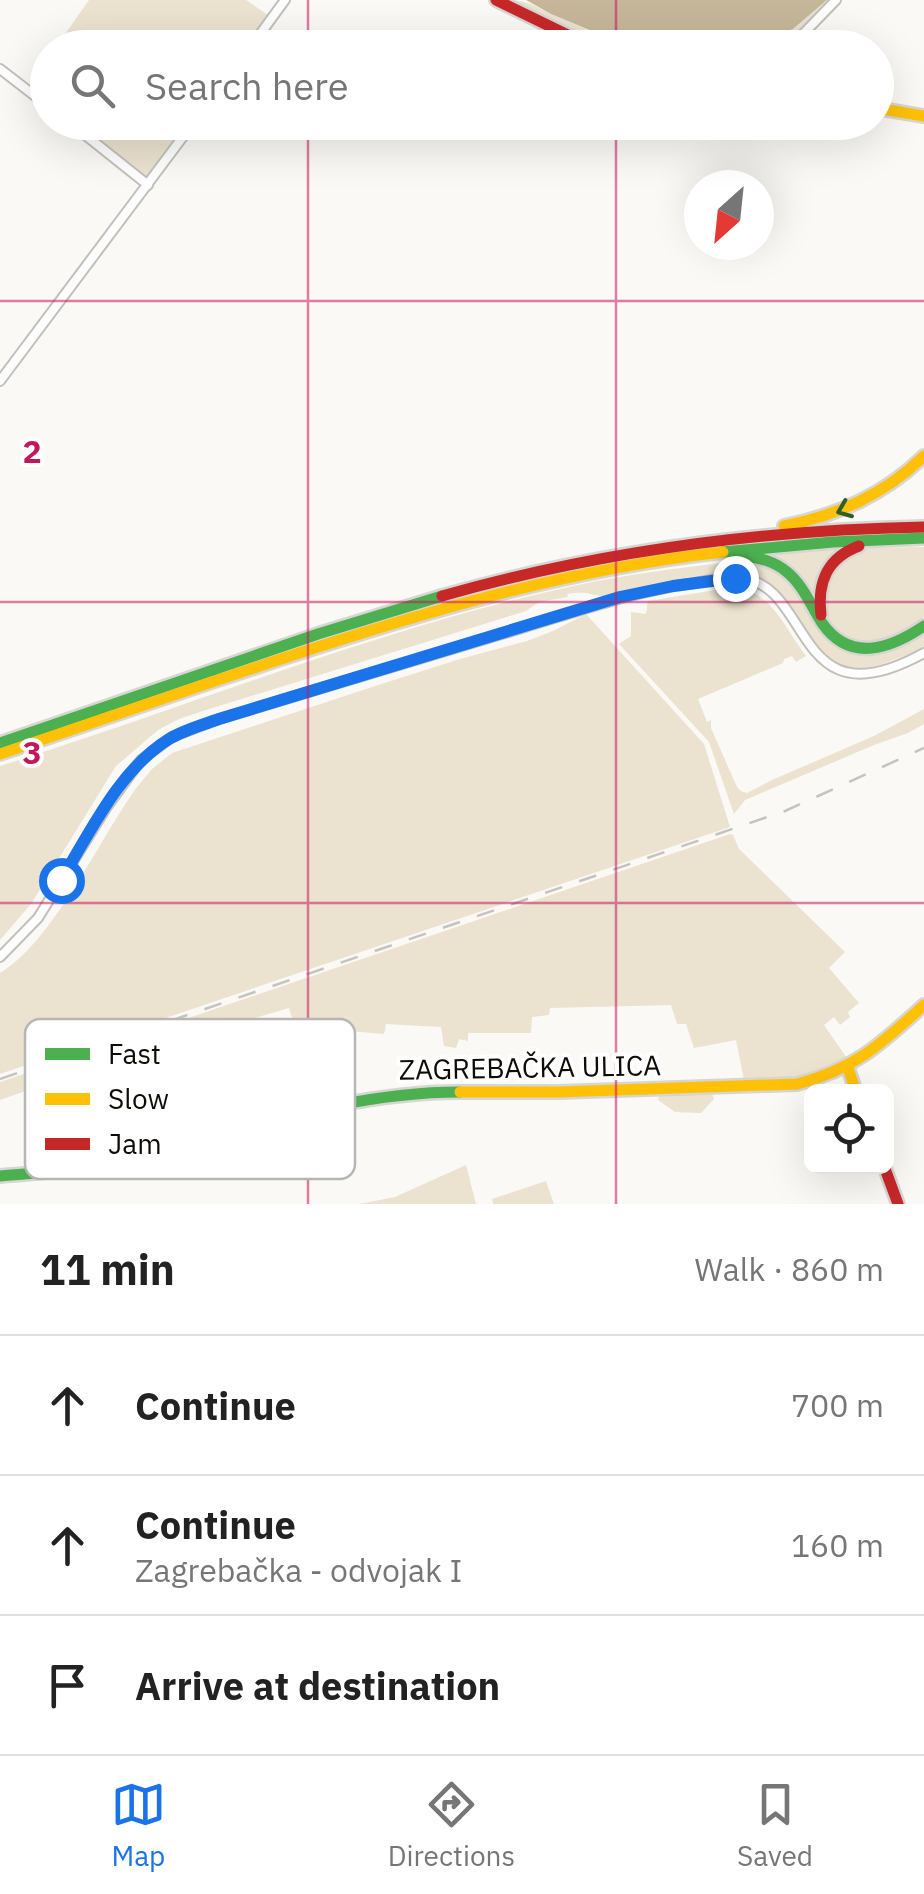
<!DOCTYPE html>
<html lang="en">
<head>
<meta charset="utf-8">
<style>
	:root { --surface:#fff; --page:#f2f2f2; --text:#222; --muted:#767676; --line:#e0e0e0; --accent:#1a73e8 }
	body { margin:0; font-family:"IBM Plex Sans",sans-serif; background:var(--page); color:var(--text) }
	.controls { position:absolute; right:30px; bottom:30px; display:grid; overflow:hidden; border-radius:15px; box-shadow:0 10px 40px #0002 }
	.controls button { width:90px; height:90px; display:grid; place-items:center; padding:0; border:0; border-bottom:2px solid var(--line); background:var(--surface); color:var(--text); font:50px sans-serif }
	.compass { position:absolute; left:684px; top:170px; width:90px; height:90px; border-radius:50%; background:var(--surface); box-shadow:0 10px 40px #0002; rotate:207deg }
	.stop { position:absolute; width:30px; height:30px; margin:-22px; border:8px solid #1a73e8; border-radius:50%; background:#fff }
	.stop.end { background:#1a73e8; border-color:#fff; box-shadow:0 2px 10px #0008 }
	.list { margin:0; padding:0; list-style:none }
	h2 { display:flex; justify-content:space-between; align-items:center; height:130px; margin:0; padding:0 40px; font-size:42px }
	h2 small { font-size:32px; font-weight:400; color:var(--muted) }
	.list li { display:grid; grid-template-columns:65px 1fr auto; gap:30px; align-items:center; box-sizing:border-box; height:140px; padding:0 40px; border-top:2px solid var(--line) }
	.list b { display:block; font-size:38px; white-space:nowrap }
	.list p { margin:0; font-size:32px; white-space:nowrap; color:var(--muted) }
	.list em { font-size:32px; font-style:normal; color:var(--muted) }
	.icon { flex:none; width:55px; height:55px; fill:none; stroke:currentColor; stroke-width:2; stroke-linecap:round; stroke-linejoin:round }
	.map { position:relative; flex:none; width:924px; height:1204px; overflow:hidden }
	.search { position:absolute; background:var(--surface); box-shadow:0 10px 40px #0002; left:30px; right:30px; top:30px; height:110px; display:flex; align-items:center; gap:25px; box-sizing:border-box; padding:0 35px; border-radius:55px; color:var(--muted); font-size:38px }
	.sheet { height:550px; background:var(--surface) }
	nav { display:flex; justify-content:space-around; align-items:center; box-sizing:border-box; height:140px; border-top:2px solid var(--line); background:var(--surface); font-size:28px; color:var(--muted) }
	nav a { display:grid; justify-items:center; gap:5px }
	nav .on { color:var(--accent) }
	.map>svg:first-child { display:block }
</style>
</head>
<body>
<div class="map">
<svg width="924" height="1204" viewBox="0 0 924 1204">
	<rect width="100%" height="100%" fill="#fbf9f5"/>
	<g fill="#ebe2d0">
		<polygon points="89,0 246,0 268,15 244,47 56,47"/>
		<path d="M504,0C530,0 535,7 558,17C585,29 613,42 643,47H609Z"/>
		<path d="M827,0H832C806,27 788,47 748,48L793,29Z"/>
		<polygon points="47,60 47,102 28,87"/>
		<polygon points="73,123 190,123 147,181"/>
		<polygon points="848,545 815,596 766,553"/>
		<path d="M924,547V617C902,637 870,652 842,633C836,629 828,623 826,615C823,603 826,586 827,574L859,548Z"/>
		<path d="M741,561L769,566L787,578L849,652L924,633V647C913,654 900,657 888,662C803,693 810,589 750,575C724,568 663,582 635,588C626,591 615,597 605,597C604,597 592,594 590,594C583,592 575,593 567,594L568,597L539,602L526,611L206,710L179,719L158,730L116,766L31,904L0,940V766C198,704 393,622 597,581C645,572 693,566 741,561Z"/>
		<path d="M734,587C772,591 785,629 806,656L796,662L792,656L784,659L783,663L698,699L707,722L711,720V728L737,787L741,791L747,793L772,780L874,736L924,709V724L908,733L874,745L745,800L734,814L709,742L619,644L631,636V612L646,614L648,601Z"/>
		<path d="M586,614L704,744L730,827L0,1074V973C52,943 100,838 137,787L152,769L172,753L369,688L460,659L527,641L553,631Z"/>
		<path d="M730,834L733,835L739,849L845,952L829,968L859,1003L848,1012L850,1017L840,1025L834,1017L824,1025L849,1061C809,1079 787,1082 744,1080L736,1040L694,1048L686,1024H677L671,1005L550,1008L549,1015L532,1017L531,1033H468V1041L459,1039L456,1048L444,1046L441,1027L386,1024L384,1034L337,1030L335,1022L316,1021L315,1028H295L289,1008L207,1032L205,1028L0,1100V1082Z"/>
		<polygon points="660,1093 712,1093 714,1099 701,1113 675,1112 658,1100"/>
		<polygon points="466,1165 476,1204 359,1204 395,1197"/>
		<polygon points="546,1181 554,1204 493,1204 492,1199"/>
	</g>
	<polygon fill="#c6b79a" points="526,0 827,0 793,29 748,47 643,48 623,44 551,14"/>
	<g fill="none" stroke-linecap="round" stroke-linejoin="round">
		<defs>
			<g id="street">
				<polyline points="250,48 285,0"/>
				<polyline points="777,48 803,34 836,0"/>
				<polyline points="0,69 48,106"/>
				<polyline points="69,122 148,185"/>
				<polyline points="0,381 194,122"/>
				<path d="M0,957L38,918L106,808L141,760L172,737L219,719C321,688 423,658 525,627C581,610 636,591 694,583C709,580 725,577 740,578C814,584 792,726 924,653"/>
			</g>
			<g id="fast">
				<polyline points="723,552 833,542 924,538"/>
				<path d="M744,556C760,558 774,561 787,572C803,585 811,606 822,623C850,663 890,649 924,626"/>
				<polyline points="0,743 318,634 442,596"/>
				<path d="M0,1176C30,1173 62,1172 92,1166C215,1141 333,1092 460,1092"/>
			</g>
			<g id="slow">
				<polyline points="876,108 924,116"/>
				<path d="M784,526C838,515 884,495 924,456"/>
				<path d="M0,754C93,722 187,690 281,659C427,611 569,569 723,552"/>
				<polyline points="848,1068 856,1092"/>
				<path d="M460,1092H559L797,1084C855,1069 881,1044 924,1005"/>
			</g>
			<g id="jam">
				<polyline points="496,0 578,40 600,48"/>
				<path d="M442,596C600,551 760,530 924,527"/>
				<path d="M821,615C817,582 827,558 859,546"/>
				<polyline points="884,1166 898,1204"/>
			</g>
		</defs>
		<use href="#street" stroke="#c3c0bb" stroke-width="12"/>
		<use href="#fast" stroke="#d7d6d3" stroke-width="16"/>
		<use href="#slow" stroke="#d7d6d3" stroke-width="16"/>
		<use href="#jam" stroke="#d7d6d3" stroke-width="16"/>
		<use href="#street" stroke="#fefefe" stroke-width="8"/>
		<use href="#fast" stroke="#4caf50" stroke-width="11"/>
		<use href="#slow" stroke="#ffc107" stroke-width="11"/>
		<use href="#jam" stroke="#c62828" stroke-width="11"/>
		<polyline stroke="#c4c3c1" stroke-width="2.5" stroke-dasharray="18 18" stroke-linecap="butt" points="0,1079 785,811 924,748"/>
	</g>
	<defs><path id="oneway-chevron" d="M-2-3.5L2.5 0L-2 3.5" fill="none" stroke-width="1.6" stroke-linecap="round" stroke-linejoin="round" transform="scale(2.5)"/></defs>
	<use stroke="#2e5e2b" href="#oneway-chevron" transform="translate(844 510) rotate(158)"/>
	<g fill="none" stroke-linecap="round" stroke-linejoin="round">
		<path stroke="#1a73e8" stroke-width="12" d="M61,880C91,831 119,770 169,739C184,730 202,725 219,719L620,597L673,586L735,578"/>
	</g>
	<path fill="none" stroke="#c2185b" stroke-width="2.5" stroke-opacity="0.55" d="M308,0V48M616,0V48M308,122V1204M616,122V1204M0,301H924M0,602H924M0,903H924"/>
	<g text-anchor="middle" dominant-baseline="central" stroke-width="8" stroke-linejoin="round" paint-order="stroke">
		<g font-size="28" fill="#0f0c06" stroke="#fff">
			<text transform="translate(530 1067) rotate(-1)">ZAGREBAČKA ULICA</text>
		</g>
	</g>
	<rect x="25" y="1019" width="330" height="160" rx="15" fill="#fff" stroke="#b7b6b4" stroke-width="2.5"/>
	<rect x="45" y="1048" width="45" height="12" fill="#4caf50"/>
	<rect x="45" y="1093" width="45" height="12" fill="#ffc107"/>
	<rect x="45" y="1138" width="45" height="12" fill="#c62828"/>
	<g font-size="28" fill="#0f0c06">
		<text x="108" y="1064">Fast</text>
		<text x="108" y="1109">Slow</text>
		<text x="108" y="1154">Jam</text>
	</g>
	<g font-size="32" text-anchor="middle" font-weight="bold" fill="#c2185b" stroke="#fff" stroke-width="8" stroke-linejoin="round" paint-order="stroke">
		<text x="32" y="463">2</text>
		<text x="32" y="764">3</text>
	</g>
</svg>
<div class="controls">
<button><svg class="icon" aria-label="locate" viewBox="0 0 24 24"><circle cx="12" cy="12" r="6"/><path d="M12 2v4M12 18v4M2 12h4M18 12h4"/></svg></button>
</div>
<svg class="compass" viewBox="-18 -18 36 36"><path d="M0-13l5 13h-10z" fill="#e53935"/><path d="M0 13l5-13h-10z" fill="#767676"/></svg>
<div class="stop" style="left:61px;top:880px"></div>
<div class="stop end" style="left:735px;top:578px"></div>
<div class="search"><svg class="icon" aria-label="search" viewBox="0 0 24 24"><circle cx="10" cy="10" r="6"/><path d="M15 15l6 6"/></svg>Search here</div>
</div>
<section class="sheet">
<h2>11 min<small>Walk · 860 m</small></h2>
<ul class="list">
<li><svg class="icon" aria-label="ahead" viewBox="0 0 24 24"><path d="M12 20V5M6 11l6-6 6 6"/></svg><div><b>Continue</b></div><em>700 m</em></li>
<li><svg class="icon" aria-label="ahead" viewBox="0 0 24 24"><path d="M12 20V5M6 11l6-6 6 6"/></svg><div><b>Continue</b><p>Zagrebačka - odvojak I</p></div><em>160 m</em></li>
<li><svg class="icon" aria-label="arrive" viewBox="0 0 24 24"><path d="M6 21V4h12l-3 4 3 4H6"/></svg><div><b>Arrive at destination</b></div></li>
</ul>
</section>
<nav>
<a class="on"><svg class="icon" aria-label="map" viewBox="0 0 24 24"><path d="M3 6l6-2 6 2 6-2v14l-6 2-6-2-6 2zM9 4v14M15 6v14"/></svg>Map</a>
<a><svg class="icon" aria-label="directions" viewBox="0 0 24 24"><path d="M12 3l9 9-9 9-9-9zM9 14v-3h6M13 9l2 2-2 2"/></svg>Directions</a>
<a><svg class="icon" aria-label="saved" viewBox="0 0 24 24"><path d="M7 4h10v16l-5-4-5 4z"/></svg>Saved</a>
</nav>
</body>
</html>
